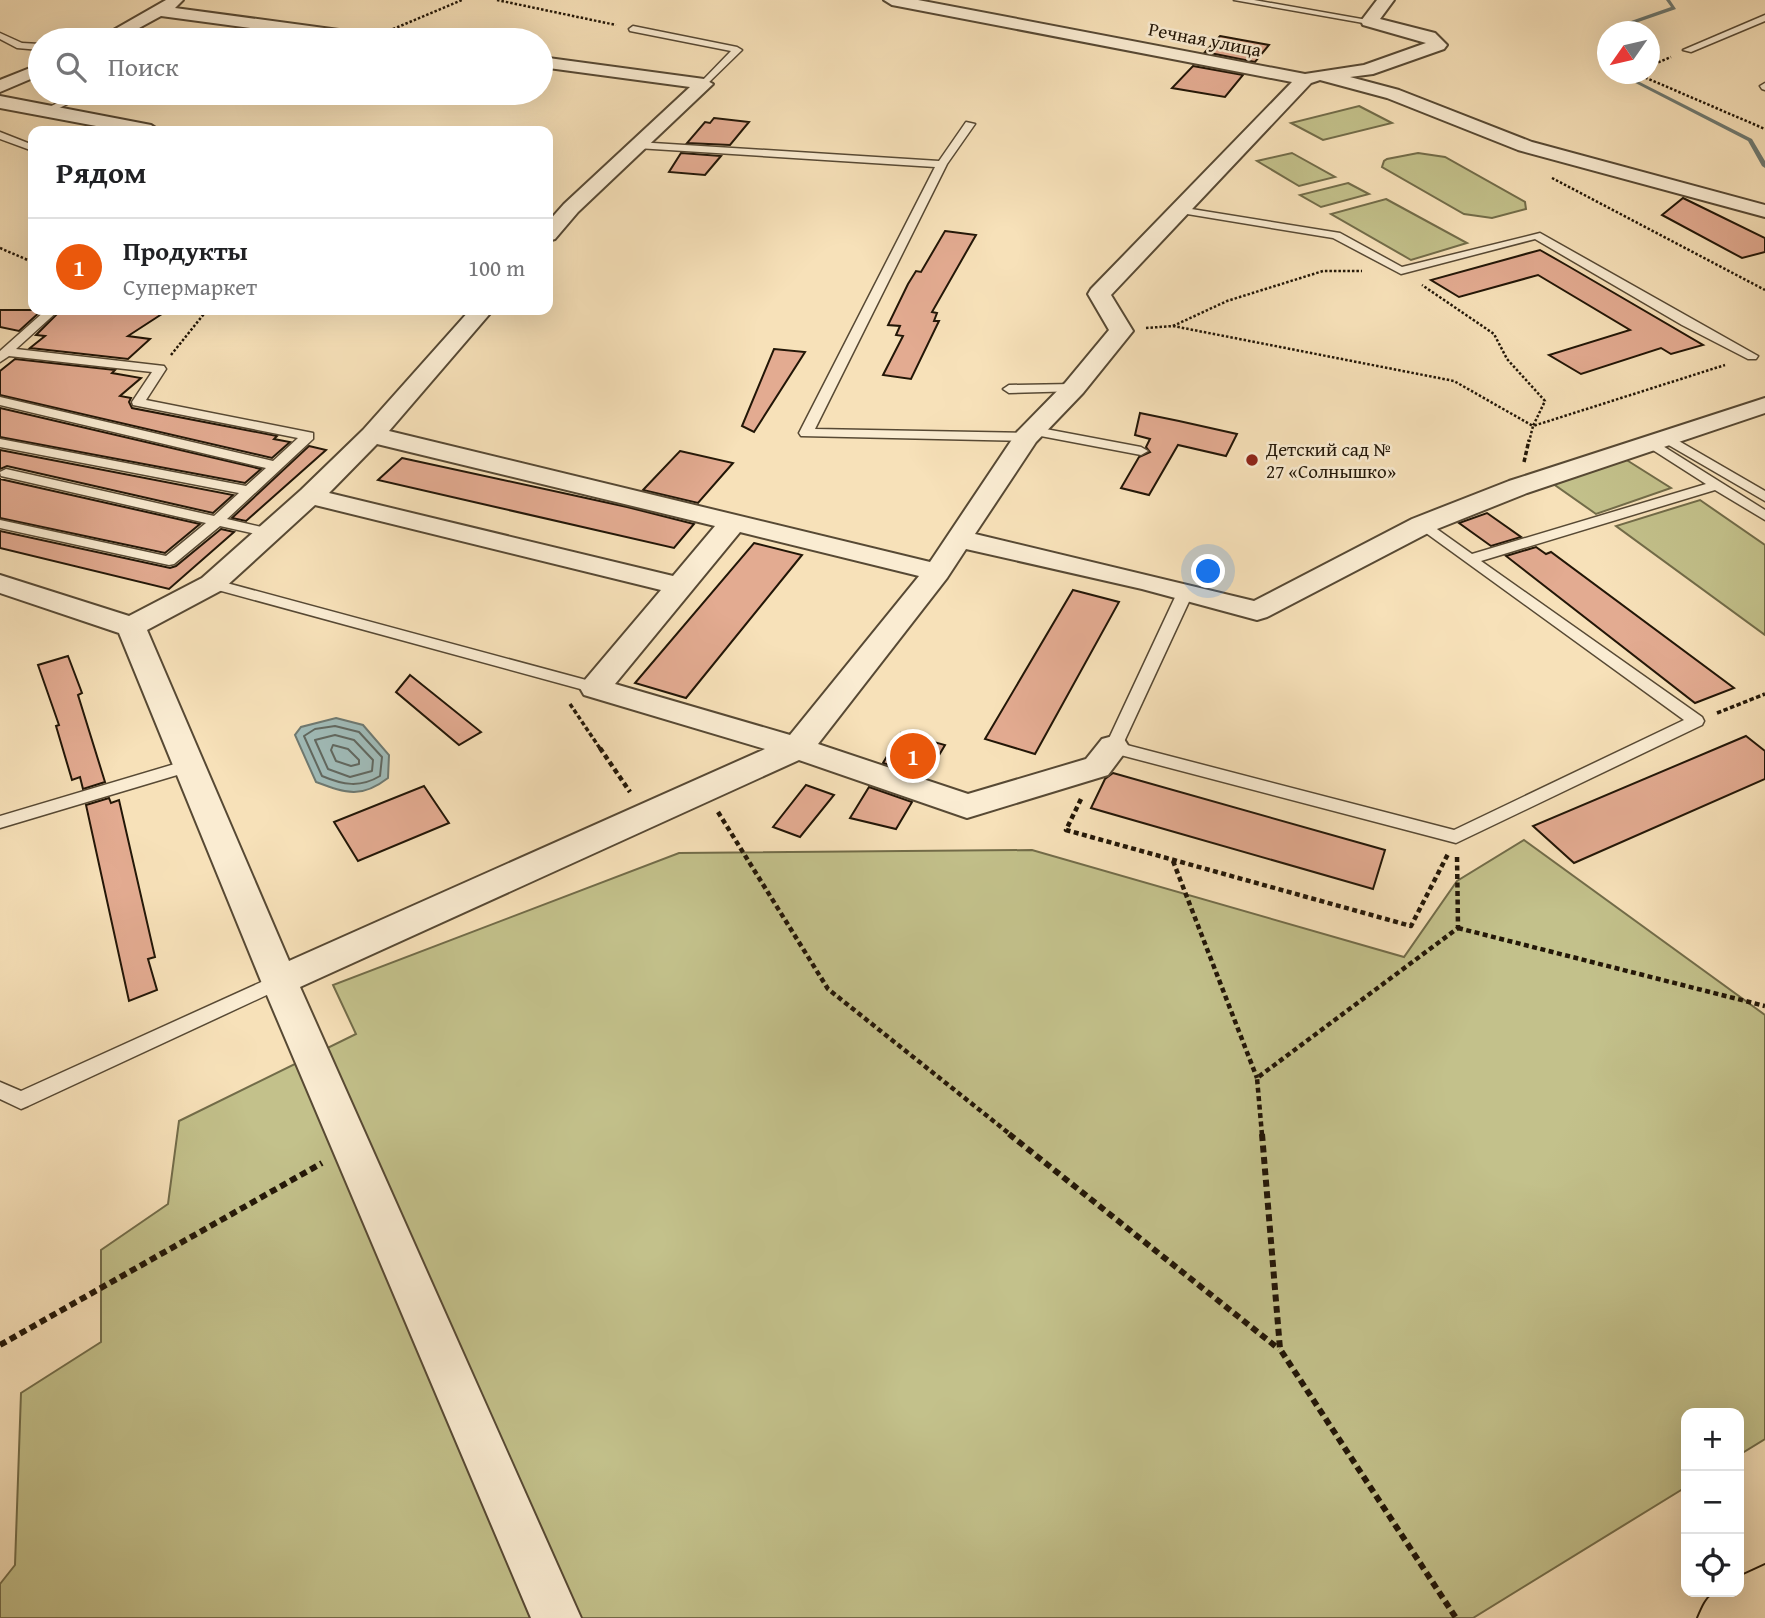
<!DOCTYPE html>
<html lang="ru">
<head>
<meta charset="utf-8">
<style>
	:root { --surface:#fff; --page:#f2f2f2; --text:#202124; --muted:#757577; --line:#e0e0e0; --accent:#ea580c }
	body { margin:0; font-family:"Gentium Book Plus",serif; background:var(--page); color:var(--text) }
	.controls { position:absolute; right:21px; bottom:21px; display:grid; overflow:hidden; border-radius:14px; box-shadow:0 7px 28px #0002 }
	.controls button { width:63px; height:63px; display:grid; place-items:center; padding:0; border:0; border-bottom:2px solid var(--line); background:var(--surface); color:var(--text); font:35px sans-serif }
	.compass { position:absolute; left:1597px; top:21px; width:63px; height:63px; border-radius:50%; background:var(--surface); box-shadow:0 7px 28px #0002; rotate:236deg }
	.you { position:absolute; left:1209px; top:572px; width:24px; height:24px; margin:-18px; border:5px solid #fff; border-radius:50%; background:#1a73e8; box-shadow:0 0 0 10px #1a73e833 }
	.badge { display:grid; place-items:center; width:46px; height:46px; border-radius:50%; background:var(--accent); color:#fff; font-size:23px; font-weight:700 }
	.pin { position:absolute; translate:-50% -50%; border:4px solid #fff; box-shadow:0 2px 7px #0006 }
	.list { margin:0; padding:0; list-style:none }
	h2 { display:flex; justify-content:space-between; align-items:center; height:91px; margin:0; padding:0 28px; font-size:30px }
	h2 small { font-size:23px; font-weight:400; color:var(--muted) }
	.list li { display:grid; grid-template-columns:46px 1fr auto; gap:21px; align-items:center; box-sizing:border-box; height:98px; padding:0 28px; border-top:2px solid var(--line) }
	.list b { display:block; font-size:26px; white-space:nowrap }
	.list p { margin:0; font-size:23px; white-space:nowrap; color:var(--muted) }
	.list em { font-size:23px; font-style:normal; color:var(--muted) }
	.icon { flex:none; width:38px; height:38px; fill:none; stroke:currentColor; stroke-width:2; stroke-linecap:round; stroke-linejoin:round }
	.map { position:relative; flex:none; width:1765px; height:1618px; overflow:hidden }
	.search { position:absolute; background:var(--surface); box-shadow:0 7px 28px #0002; left:28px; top:28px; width:525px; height:77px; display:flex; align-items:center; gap:18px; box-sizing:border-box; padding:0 24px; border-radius:38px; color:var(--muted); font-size:26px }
	.panel { position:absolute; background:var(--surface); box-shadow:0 7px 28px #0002; left:28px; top:126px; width:525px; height:189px; border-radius:14px }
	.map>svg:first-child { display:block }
</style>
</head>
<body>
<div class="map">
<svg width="1765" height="1618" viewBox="0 0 1765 1618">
	<rect width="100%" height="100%" fill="#f7e1b9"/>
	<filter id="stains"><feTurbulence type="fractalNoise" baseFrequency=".00286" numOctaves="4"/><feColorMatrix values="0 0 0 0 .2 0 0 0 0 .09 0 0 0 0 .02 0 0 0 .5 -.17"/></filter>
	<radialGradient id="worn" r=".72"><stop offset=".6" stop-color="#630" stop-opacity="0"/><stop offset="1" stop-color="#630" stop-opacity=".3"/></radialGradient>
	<g fill="#c3c18b" stroke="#726c49" stroke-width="2">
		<polygon points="1359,106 1392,123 1323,140 1291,123"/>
		<polygon points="1292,153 1335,177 1299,186 1257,161"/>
		<polygon points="1418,153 1445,157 1525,202 1526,209 1492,218 1464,214 1382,167 1384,161 1387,159"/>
		<polygon points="1348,183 1369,194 1321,207 1300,195"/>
		<polygon points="1386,199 1467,243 1411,260 1331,214"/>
		<polygon points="1625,459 1671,488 1596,514 1552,483"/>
		<polygon points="1700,500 1765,545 1765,635 1616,526"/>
		<polygon points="1524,840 1765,1015 1765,1439 1739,1455 1739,1413 1686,1413 1686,1487 1473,1618 0,1618 0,1584 15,1565 21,1393 101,1342 101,1250 168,1204 179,1121 356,1034 333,985 679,853 1032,850 1404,957 1457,881"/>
	</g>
	<path fill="#a0bbb8" stroke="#6e7971" stroke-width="2" d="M336,718L363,725L389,755L388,778C361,799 346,793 316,782L295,735L301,727Z"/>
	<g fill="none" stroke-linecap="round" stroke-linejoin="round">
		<g stroke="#616860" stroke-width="2">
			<path d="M335,726L359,732L382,757L380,776C360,788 343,785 322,776L304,736L315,729Z"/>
			<polygon points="335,735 354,740 373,760 372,771 350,777 328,769 315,740"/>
			<polygon points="333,745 348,749 359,760 359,764 351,766 336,761 331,750"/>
		</g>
		<g fill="#6e7971" fill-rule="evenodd">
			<polygon points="1666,0 1670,0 1676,9 1618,29 1617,32 1612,32 1614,27 1671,7"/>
			<polygon points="1608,46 1608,53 1605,52 1606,47"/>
			<polygon points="1618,74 1624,74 1752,139 1765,161 1765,168 1762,166 1748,141"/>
		</g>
	</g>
	<g fill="#e3ab91" stroke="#221607" stroke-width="2">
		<polygon points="1220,36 1269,45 1255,62 1205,52"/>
		<polygon points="1193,66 1243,75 1225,97 1172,88"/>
		<polygon points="714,118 749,122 730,145 687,143 705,122 710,123"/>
		<polygon points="681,153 721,156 705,175 669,172"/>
		<polygon points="1683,198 1765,238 1765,252 1742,258 1662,215"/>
		<polygon points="945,231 976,235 932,312 937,313 934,321 939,321 911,379 883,375 903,336 896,335 900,326 888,325 908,284 916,271 921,272"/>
		<polygon points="1540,250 1568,266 1703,345 1671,354 1661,348 1581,374 1549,355 1630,330 1538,275 1459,297 1431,280"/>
		<polygon points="0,310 42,310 19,331 0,327"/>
		<polygon points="61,310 168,310 128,336 150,339 128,359 30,348 45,336 36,335"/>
		<polygon points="774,349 805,352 754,432 742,426"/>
		<polygon points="15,359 115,370 112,373 141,378 120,396 131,398 129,402 132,408 277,436 274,439 290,442 272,458 0,395 0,371"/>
		<polygon points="0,408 261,469 245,483 0,437"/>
		<polygon points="1140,413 1179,421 1237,434 1226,456 1178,445 1149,495 1121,488 1139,457 1150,452 1146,447 1150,439 1135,435"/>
		<polygon points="309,446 326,450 246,521 232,518"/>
		<polygon points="0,450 233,495 213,513 7,466 0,469"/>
		<polygon points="680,451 733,463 698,503 643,490"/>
		<polygon points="402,458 627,507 694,524 674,548 378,480"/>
		<polygon points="0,478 0,479 200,524 165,553 0,518"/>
		<polygon points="1487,513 1521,537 1491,546 1459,523"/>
		<polygon points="221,529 234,532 169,589 0,548 0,531 170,568 176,566"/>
		<polygon points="754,543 802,555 686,698 635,683"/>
		<polygon points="1536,547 1546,554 1551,552 1734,688 1695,703 1506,556"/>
		<polygon points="1073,590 1119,602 1035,754 985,739"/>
		<polygon points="68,656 82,693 78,695 105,782 83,789 80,777 72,780 56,726 59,725 38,665"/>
		<polygon points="410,675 481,732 459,745 396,692"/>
		<polygon points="901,733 945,745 926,777 883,763"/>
		<polygon points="1746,736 1765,751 1765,779 1574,863 1533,826"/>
		<polygon points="1113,773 1385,850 1373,889 1091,808 1105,779"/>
		<polygon points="806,785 834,795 800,837 773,827"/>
		<polygon points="424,786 449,823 358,861 334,822"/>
		<polygon points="869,787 912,802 896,829 850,818"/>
		<polygon points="109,798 111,803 119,800 155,957 148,959 157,990 129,1001 86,805"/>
	</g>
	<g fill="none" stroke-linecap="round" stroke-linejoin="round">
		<defs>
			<g id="service">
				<polygon points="1234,0 1254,0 1373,21 1369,24"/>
				<polygon points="1765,15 1765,21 1691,52 1683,50"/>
				<polygon points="633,26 737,47 742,50 704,87 701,86 701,82 731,51 630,31 629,29"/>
				<polygon points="0,33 22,43 40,44 40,50 17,48 0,39"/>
				<polygon points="1765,83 1765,90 1762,89 1760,86"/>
				<polygon points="78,93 90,93 49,113 41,111"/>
				<polygon points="966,122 975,124 947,164 815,429 1026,433 1033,437 1026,441 801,436 799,433 935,167 637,148 632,145 637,142 939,161"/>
				<polygon points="0,132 33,145 33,151 0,139"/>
				<polygon points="1179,207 1340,233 1402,267 1540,233 1758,356 1756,359 1748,359 1682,325 1535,239 1401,274 1333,238 1175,212 1175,208"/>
				<polygon points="46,310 59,310 16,349 164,366 166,369 146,400 313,433 313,439 227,519 274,530 276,533 274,536 269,537 220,526 174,564 169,565 0,528 0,520 166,556 206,523 1,476 0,472 6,469 214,516 239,493 0,447 0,439 246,486 266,468 0,405 0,397 273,461 298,438 133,405 132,402 152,372 9,356 0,362 0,351"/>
				<polygon points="1074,384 1079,385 1079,391 1009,393 1003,389 1009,385"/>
				<polygon points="1035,427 1141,447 1148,451 1141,455 1030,434 1028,431"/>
				<polygon points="1665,433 1765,491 1765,501 1660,440 1660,434"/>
				<polygon points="1650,438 1765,510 1765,520 1715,490 1481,561 1702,717 1704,721 1702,725 1456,843 1113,753 1105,747 1177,593 1185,588 1193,593 1123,744 1454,830 1684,720 1415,525 1417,522 1427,522 1472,554 1706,484 1645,445 1645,439"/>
				<polygon points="212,579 601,684 603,688 595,693 207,587 204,584"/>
				<polygon points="188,760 194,762 197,766 194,770 0,828 0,816"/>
				<polygon points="279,974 286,976 289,981 286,986 28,1106 21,1109 0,1099 0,1082 21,1091"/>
			</g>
			<g id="minor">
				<polygon points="166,0 183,0 175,8 376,35 385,40 340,40 161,16 117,40 96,40"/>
				<path d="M884,0H918L1305,74L1364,65L1426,43L1363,25L1361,21L1377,0H1394L1380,19L1435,33L1447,45L1444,49L1373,74L1350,77L1399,90L1532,142L1765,205V217L1518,150L1387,98L1320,80L1311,83L1111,295L1133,331L1083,393L1036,442L975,534L1254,601L1412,519L1509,481L1765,398V413L1527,493L1432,531L1267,617L1257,620L1142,589L966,549L947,578L818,744L968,794L1086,759L1102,739L1113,736L1124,739L1129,747L1108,775L967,818L799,760L300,987L581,1618H531L261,981L119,633L0,593V575L129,616L202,578L301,490L363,430L470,310H493L389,431L930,562L1017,432L1065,383L1109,330L1088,294L1091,289L1292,82L892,5ZM377,444L715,526L673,576L329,493ZM315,505L661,590L584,681L580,688L584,695L765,749L289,961L147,630L222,590ZM740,532L919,576L790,735L615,684Z"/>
				<polygon points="541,57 704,79 713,84 578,212 555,239 548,241 548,222 564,204 690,87 541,67"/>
				<polygon points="40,64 40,75 0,92 0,80"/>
				<polygon points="0,96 151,125 160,131 123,131 0,108"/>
			</g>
			<path id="primary" d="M1765,1565V1618H1698C1709,1592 1711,1592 1739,1592V1577Z"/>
		</defs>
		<use href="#service" stroke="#574934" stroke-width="3"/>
		<use href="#minor" stroke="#574934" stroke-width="4"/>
		<use href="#primary" stroke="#221607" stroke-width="4"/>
		<g stroke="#221607" stroke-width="2.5" stroke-dasharray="2.5 2" stroke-linecap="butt">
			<polyline points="497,0 616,25"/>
			<polyline points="393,29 462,0"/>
			<polyline points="1650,66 1671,57"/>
			<polyline points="1637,74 1765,129"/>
			<polyline points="1552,178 1765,290"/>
			<polyline points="0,248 30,261"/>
			<polyline points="1173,326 1227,301 1323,271 1362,271"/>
			<polyline points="1146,328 1173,326 1454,381 1533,426 1545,401 1507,359 1494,334 1422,285"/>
			<polyline points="171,355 207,310"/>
			<polyline points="1529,442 1533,426 1725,365"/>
		</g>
		<g stroke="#221607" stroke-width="3.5" stroke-dasharray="4.5 2.5" stroke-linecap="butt">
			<polyline points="1524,462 1529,440"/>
			<polyline points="570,704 601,750"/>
			<polyline points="1717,713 1765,694"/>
		</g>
		<g stroke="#221607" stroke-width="4.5" stroke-dasharray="5 3.5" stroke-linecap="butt">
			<polyline points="600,748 630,792"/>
			<polyline points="1081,799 1066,830 1411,926 1448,854"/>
			<polyline points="718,812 828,989 1011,1135"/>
			<polyline points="1173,861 1257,1078"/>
			<polyline points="1458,928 1765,1006"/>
			<polyline points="1262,1135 1257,1078 1458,928 1457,855"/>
		</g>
		<g stroke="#221607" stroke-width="6" stroke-dasharray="7 4.5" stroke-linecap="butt">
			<polyline points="1009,1134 1279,1349"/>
			<polyline points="1262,1134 1280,1349 1456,1618"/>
			<polyline points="0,1345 322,1163"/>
		</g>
		<use href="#service" fill="#faecd2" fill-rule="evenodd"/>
		<use href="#minor" fill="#faecd2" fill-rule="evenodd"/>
		<use href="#primary" fill="#f7e1b9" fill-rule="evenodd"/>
	</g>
	<circle fill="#8f2418" stroke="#faecd2" stroke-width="2.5" cx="1252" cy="460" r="7"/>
	<g text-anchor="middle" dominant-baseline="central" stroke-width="5" stroke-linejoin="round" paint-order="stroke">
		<g font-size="19" fill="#221607" stroke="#faecd2">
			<text transform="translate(1205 39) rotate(11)">Речная улица</text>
		</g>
		<g font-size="19" fill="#221607" stroke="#faecd2" text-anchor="start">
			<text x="1266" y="449">Детский сад №<tspan x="1266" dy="22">27 «Солнышко»</tspan></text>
		</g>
	</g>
	<rect width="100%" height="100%" filter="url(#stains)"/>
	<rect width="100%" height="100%" fill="url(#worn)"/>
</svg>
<div class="controls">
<button>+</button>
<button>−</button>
<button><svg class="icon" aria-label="locate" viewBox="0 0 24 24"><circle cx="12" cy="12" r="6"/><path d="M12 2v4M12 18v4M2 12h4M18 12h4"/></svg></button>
</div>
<svg class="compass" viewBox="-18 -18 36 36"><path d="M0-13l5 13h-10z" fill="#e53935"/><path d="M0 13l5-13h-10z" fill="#757577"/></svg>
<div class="you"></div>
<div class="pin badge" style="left:913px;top:756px">1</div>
<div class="search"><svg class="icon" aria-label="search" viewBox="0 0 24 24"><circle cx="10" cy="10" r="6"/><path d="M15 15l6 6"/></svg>Поиск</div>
<section class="panel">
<h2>Рядом<small></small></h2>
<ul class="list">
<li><span class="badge">1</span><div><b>Продукты</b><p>Супермаркет</p></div><em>100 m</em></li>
</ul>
</section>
</div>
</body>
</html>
